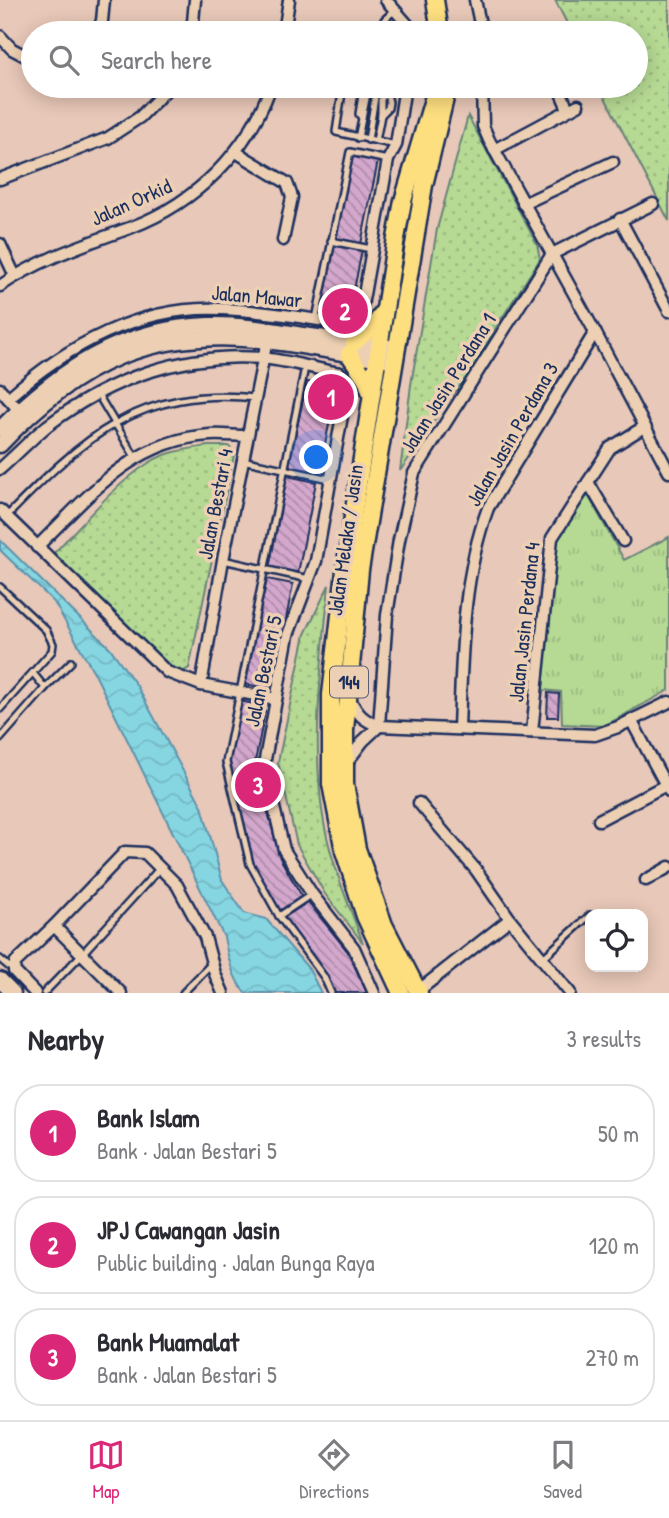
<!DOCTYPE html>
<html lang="en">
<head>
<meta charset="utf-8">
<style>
	:root { --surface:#fff; --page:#f2f2f3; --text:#2b2b33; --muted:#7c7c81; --line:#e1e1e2; --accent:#db2777 }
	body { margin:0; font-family:"Patrick Hand",sans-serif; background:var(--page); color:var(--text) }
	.controls { position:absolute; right:21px; bottom:21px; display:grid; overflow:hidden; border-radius:14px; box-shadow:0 4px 18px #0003 }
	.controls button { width:63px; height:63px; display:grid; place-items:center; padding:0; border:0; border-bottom:2px solid var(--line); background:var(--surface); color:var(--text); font:35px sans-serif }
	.you { position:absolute; left:317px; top:458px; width:24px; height:24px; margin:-18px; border:5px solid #fff; border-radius:50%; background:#1a73e8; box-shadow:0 0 0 10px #1a73e833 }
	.badge { display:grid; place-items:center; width:46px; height:46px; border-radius:50%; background:var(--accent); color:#fff; font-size:23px; font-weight:700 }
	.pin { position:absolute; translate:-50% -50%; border:4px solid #fff; box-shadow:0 2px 7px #0006 }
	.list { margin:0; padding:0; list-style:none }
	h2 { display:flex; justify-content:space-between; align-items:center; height:91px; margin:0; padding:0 28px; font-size:30px }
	h2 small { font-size:23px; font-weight:400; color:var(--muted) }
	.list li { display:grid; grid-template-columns:46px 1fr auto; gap:21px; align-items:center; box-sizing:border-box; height:98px; margin:0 14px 14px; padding:0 14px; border:2px solid var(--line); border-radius:28px }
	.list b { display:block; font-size:26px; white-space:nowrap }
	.list p { margin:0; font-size:23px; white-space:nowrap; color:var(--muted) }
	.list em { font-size:23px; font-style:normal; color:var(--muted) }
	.icon { flex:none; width:38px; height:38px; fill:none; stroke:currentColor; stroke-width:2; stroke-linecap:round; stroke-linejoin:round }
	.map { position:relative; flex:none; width:669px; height:993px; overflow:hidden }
	.search { position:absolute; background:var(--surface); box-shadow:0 4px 18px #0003; left:21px; right:21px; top:21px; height:77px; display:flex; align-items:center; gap:18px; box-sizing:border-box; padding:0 24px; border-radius:38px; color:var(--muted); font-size:26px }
	.sheet { height:427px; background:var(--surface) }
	nav { display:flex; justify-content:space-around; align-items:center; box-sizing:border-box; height:98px; border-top:2px solid var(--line); background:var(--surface); font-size:19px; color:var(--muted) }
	nav a { display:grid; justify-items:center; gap:4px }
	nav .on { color:var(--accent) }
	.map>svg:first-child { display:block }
</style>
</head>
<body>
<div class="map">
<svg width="669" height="993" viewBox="0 0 669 993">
	<defs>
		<pattern id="grass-dots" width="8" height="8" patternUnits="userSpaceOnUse" patternTransform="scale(1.75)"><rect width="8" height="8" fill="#b6d993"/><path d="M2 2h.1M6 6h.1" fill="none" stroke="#9cbb81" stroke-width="1.8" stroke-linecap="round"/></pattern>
		<pattern id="park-tufts" width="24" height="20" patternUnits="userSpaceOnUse" patternTransform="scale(1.75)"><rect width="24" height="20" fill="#b6d993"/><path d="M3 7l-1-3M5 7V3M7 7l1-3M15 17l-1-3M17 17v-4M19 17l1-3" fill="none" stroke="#9cbb81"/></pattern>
		<pattern id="water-waves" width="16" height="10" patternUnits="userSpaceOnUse" patternTransform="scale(1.75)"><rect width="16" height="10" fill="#86d6e1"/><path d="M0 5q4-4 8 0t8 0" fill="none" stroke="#73b8c3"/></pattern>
		<pattern id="building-back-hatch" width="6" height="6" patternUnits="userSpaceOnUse" patternTransform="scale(1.75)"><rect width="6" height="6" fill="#d4a8cc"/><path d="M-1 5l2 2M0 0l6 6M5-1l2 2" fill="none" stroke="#ab89a9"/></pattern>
	</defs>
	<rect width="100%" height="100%" fill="#e8c8b8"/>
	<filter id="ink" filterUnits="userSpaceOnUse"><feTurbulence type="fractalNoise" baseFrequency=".0143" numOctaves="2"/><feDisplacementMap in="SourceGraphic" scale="14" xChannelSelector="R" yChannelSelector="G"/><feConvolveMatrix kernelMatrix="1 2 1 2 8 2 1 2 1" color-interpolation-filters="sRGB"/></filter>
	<g filter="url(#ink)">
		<g fill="url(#grass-dots)" stroke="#688478" stroke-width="2">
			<polygon points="555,0 669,0 669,221 599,86 636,86 636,33 572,33"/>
			<polygon points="468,116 537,244 540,259 493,332 471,371 445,405 400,471 411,385 437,229"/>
			<path d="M208,446H229L234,455L189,668L182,672L171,670L55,559L54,553C83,523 115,484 150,462C167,451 189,449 208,446Z"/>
			<path d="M329,585C322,659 312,736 322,810C328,856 347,900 363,943L325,894L297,845L278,762L305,634Z"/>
		</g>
		<polygon fill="url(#park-tufts)" stroke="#688478" stroke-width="2" points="583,496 589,497 624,560 669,537 669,690 604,726 562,724 561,692 543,690 542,679 556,540"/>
		<path fill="url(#water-waves)" stroke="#5b93ad" stroke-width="2" d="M0,540L110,648L137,686L202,806L222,880L244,913L266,919L309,969L321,993H245C232,977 228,957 224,937L95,674L54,602L0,550Z"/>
		<g fill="url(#building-back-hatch)" stroke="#1b2f5e" stroke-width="2">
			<polygon points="352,156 378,161 361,244 335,239"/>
			<polygon points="334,244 362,250 349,315 344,318 321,313"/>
			<polygon points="307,382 331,386 336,391 319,473 288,467"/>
			<polygon points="287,476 316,482 298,573 269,568"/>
			<polygon points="267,579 293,584 273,684 266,688 244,684"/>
			<polygon points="548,693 559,694 558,717 547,717"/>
			<polygon points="240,701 262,706 265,711 255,762 280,858 303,898 279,913 252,864 228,762"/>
			<polygon points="308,902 348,952 367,993 334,993 323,970 283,918"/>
		</g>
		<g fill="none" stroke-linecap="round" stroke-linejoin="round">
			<defs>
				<g id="lane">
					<polyline points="385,33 384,20 395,10"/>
					<polyline points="343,86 336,132 396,145"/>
					<polyline points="347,86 385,92 381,100 381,115"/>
					<polyline points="362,118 359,114 363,89"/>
					<polyline points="358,138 368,89"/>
					<polyline points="368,140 376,91"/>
					<polyline points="376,141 381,115 388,108 389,102 385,86"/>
					<polyline points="331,241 371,249"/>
					<polyline points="316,319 350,152 388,160"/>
					<polyline points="305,367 226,762 250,864 279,916 324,977 331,993"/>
					<polyline points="97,393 135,457"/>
					<polyline points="242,460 330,479"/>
					<path d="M7,516C84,437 139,386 256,398"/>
					<polyline points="223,560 309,579"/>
					<polyline points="0,587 46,630 53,644 52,651 0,709"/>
					<polyline points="33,673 45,688"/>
					<polyline points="0,739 45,688 71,662"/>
					<polyline points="279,916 312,894"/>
					<polyline points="0,959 14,971"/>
					<polyline points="542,959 590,915"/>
					<polyline points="44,993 82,954 160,868"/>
					<polyline points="183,993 212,963"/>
				</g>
				<g id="street">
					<polyline points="386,0 408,25 410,33"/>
					<polyline points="475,0 482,33"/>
					<polyline points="96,33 102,21 104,0"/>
					<polyline points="192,33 195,0"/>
					<polyline points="284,33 289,0"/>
					<polyline points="0,36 12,49 33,60"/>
					<polyline points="482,86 483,126 489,140 595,332 669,472"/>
					<polyline points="558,86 568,109"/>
					<polyline points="494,150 578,105"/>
					<polyline points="236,152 287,183 292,197 283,240"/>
					<polyline points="0,179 108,138 140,117 170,86"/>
					<polyline points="523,204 613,162"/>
					<polyline points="620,219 669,311"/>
					<polyline points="0,244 15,276"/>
					<polyline points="552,254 653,204"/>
					<path d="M0,286C44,257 84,245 132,227C197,202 248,151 271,86"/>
					<polyline points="0,389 23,415"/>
					<path d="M8,398C66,346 140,305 221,309C264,311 307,318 349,325L360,317L388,160L396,145L405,86"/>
					<path d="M0,469C16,455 31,439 47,426C109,379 182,352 261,358C287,360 314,369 340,373L345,379L347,388L316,561L288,635L264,765L284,850L312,894L354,948L374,993"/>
					<polyline points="588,482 623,541"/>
					<polyline points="0,510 167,672 201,685 276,699"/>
					<path d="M37,547C89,496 132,440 210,435C222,434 235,436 247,436"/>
					<polyline points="201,685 223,560 268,335"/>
					<path d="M350,699C358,715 363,720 379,726L595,735L618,727L669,702"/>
					<polyline points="631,720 669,791"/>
					<polyline points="379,726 387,615 399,540 414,473 552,254"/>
					<path d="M459,728C462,654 462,578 488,508L595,332"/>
					<polyline points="532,732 552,538 610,448 644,427"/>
					<polyline points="345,765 363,741 379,726"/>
					<polyline points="419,803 476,870 510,919 570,993"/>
					<polyline points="599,820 666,785"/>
					<polyline points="646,880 669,867"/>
					<polyline points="54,926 121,993"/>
					<polyline points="418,991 510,919"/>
					<polyline points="35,993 14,971 15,963 54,926 125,852 145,853 177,885 205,937 215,974 223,993"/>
				</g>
				<g id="secondary">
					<path d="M0,429C60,369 121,328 209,325C242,324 277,331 310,336C336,340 363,342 389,347"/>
					<path d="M0,445C77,363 152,327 267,341C309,346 351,356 393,360"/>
					<polyline points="0,980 13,993"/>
				</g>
				<g id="primary">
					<polyline points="435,0 440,33"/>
					<polyline points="354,343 376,323 383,312"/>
					<polyline points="349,354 366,379 370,391"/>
					<polyline points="401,993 365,916 344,851 331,784 331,695 346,562 395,244 403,201 437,86"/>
					<polyline points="419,993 384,925 357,849 345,784 345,730 360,570 424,185 448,86"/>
				</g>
			</defs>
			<use href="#lane" stroke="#1b2f5e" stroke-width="10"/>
			<use href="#street" stroke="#1b2f5e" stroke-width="15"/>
			<use href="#secondary" stroke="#1b2f5e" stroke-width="19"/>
			<use href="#primary" stroke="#1b2f5e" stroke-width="21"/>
			<use href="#lane" stroke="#edd0b3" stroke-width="5"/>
			<use href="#street" stroke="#edd0b3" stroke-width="10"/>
			<use href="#secondary" stroke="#edd0b3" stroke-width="14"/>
			<use href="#primary" stroke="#fedf80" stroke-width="16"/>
		</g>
	</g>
	<g text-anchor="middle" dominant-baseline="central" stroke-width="7" stroke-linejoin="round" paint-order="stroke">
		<rect fill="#edd0b3" stroke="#5a5f78" stroke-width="2" x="330" y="666.5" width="38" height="31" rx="5"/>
		<g font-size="19" font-weight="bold" fill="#1b2f5e">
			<text x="349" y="682">144</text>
		</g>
		<g font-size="21" fill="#1b2f5e" stroke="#edd0b3">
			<text transform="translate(131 202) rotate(-24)">Jalan Orkid</text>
			<text transform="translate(257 296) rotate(5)">Jalan Mawar</text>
			<text transform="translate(448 383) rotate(-58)">Jalan Jasin Perdana 1</text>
			<text transform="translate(512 434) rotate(-60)">Jalan Jasin Perdana 3</text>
			<text transform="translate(215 504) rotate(-79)">Jalan Bestari 4</text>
			<text transform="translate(345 540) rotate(-82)">Jalan Melaka / Jasin</text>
			<text transform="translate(524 622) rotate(-84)">Jalan Jasin Perdana 4</text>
			<text transform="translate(263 671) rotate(-78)">Jalan Bestari 5</text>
		</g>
	</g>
</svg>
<div class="controls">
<button><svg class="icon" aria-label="locate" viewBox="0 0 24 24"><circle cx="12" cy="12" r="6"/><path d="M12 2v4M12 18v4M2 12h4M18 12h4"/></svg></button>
</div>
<div class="you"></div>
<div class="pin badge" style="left:331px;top:397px">1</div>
<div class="pin badge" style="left:345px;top:311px">2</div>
<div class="pin badge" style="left:258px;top:785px">3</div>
<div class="search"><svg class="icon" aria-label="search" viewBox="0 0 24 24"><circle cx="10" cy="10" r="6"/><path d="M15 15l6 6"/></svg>Search here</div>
</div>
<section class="sheet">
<h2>Nearby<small>3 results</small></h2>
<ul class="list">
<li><span class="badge">1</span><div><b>Bank Islam</b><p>Bank · Jalan Bestari 5</p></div><em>50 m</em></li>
<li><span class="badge">2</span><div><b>JPJ Cawangan Jasin</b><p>Public building · Jalan Bunga Raya</p></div><em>120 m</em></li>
<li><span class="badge">3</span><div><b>Bank Muamalat</b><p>Bank · Jalan Bestari 5</p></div><em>270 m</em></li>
</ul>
</section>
<nav>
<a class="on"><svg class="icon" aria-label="map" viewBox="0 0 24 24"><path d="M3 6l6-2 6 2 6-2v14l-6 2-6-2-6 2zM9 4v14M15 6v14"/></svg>Map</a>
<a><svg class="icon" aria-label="directions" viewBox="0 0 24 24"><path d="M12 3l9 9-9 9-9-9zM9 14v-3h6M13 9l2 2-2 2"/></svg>Directions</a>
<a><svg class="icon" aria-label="saved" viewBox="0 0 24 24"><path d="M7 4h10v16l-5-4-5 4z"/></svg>Saved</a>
</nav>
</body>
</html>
